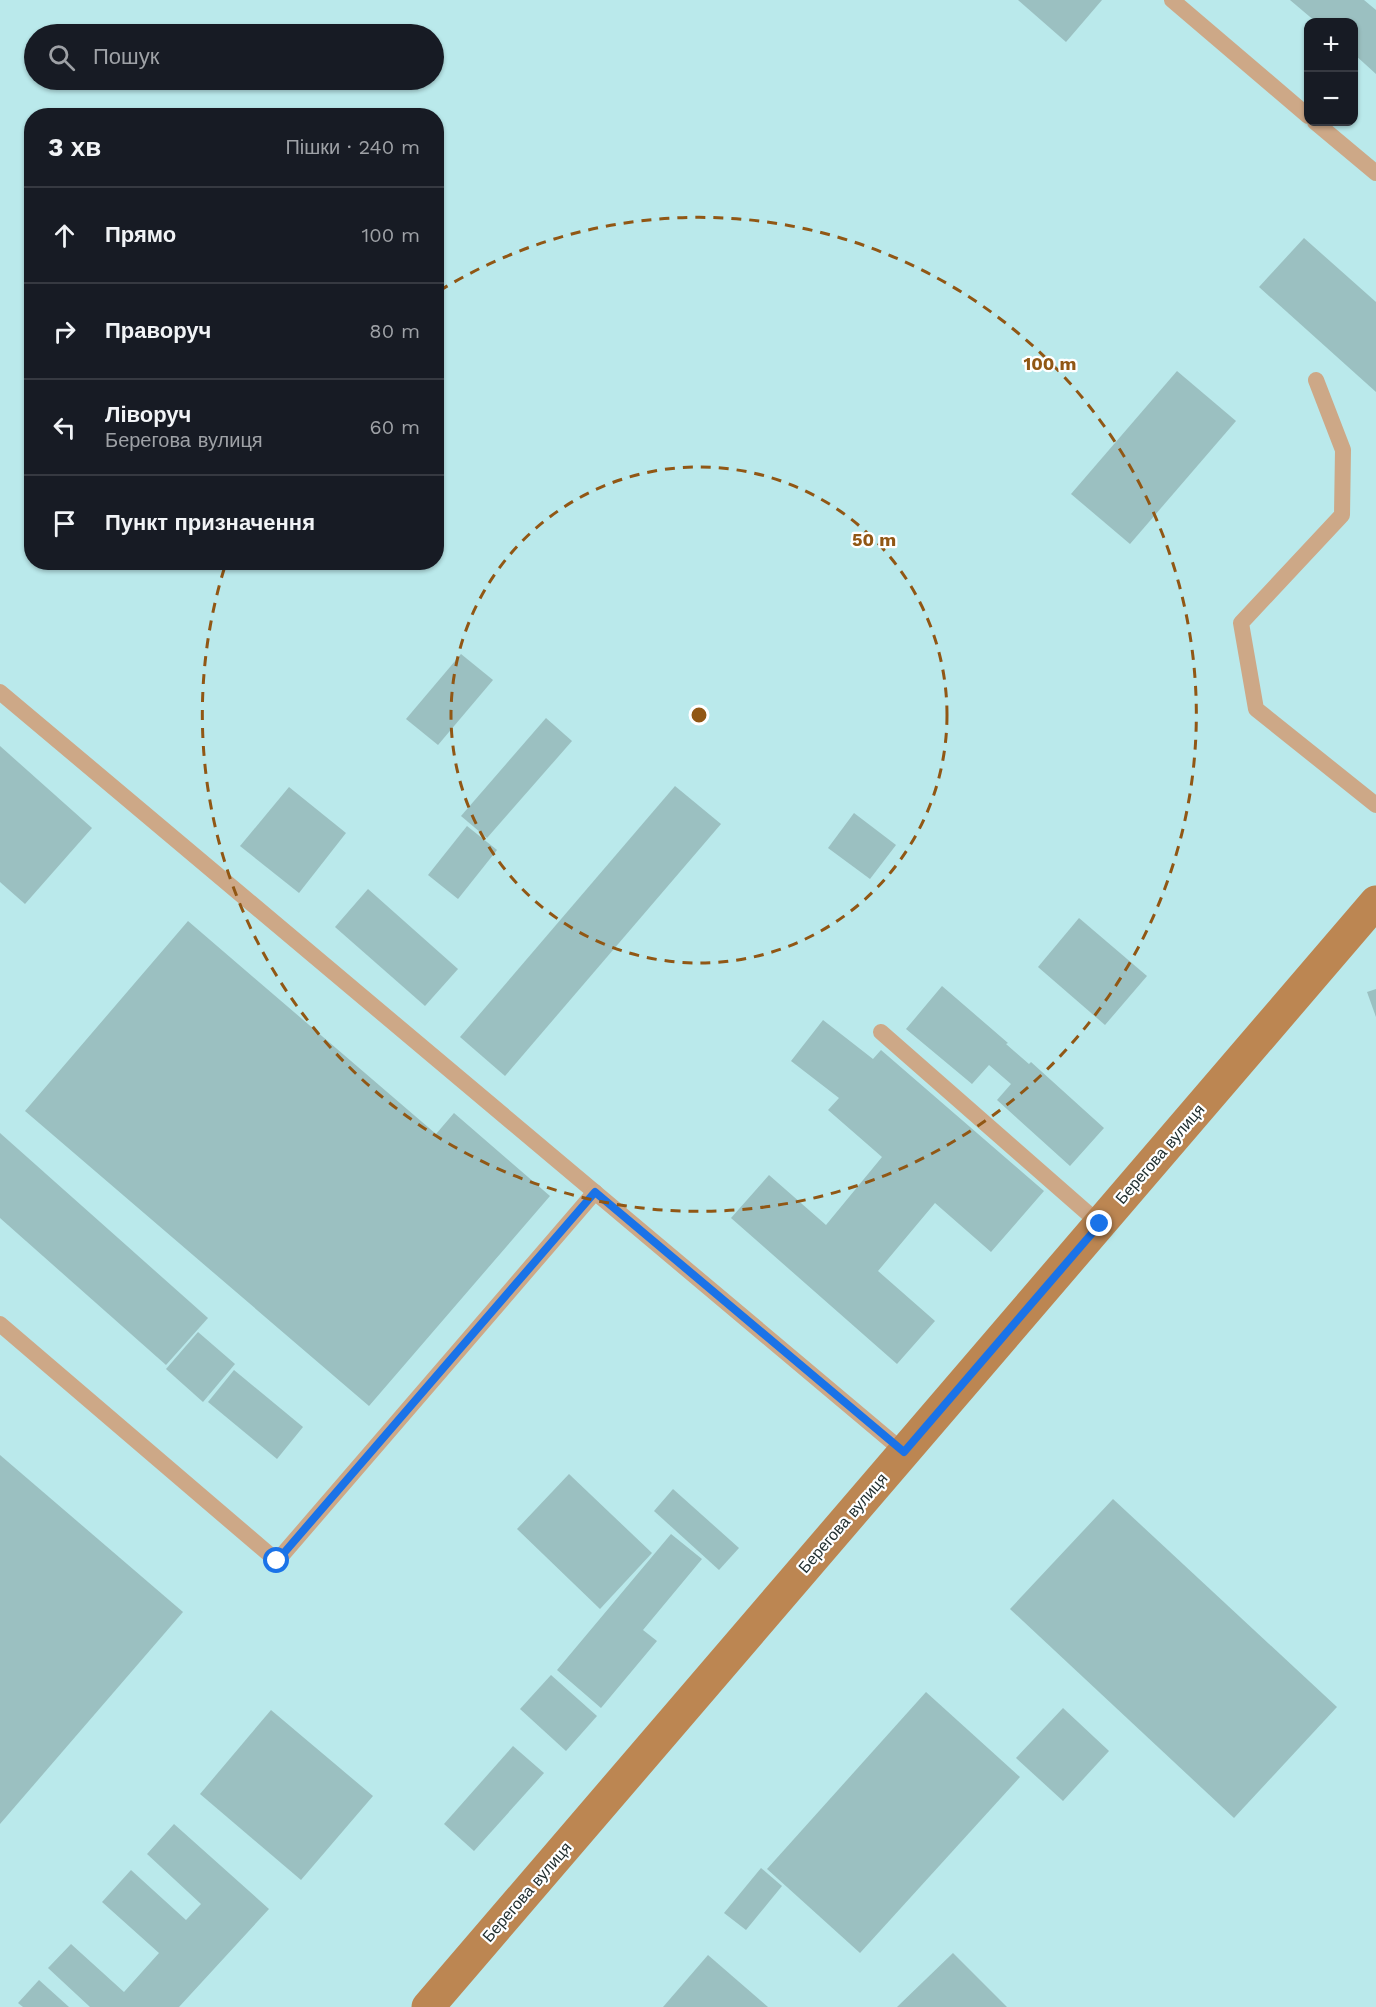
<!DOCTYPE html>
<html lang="uk">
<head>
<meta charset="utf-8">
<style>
	:root { --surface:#171b24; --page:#20242c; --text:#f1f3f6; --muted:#9ea1a6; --line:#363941 }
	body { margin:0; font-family:"Work Sans",sans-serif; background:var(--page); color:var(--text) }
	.controls { position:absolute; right:18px; top:18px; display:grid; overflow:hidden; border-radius:12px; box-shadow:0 2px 4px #0004 }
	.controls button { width:54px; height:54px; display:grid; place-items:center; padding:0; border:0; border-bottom:2px solid var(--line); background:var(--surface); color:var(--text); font:30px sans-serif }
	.stop { position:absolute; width:18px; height:18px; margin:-14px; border:4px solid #1a73e8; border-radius:50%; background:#fff }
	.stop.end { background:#1a73e8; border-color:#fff; box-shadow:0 2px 6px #0008 }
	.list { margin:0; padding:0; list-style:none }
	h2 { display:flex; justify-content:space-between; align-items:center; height:78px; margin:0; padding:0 24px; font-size:26px }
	h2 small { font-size:20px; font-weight:400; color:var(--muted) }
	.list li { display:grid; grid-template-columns:39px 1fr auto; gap:18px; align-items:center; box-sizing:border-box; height:96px; padding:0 24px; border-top:2px solid var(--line) }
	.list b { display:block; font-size:22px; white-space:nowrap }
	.list p { margin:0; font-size:20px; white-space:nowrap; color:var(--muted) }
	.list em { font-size:20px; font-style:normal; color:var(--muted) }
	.icon { flex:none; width:33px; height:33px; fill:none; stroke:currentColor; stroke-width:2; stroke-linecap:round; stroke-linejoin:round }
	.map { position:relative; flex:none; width:1376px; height:2007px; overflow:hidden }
	.search { position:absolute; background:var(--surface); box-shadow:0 2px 4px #0004; left:24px; top:24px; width:420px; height:66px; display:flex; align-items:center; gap:15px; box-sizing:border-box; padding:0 21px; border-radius:33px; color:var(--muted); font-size:22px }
	.panel { position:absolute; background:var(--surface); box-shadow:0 2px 4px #0004; left:24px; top:108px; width:420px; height:462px; border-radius:24px }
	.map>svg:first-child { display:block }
</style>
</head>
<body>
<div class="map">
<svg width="1376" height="2007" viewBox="0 0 1376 2007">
	<rect width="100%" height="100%" fill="#cef4f5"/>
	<path fill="#bae9eb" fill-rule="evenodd" d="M0,0H1376V2007H0ZM1308,22H1354V122H1308ZM34,34H434V80H34ZM32,116H436V562H32Z"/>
	<g fill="#9bc0c1">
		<polygon points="1018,0 1102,0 1066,42"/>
		<polygon points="1290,0 1364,0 1376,10 1376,74 1354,54 1354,22 1316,22"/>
		<polygon points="1304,238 1376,302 1376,392 1259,287"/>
		<polygon points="1177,371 1236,421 1130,544 1071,494"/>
		<polygon points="461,654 493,680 438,745 406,719"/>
		<polygon points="546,718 572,741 487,838 461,816"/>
		<polygon points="0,746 92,828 25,904 0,882"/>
		<polygon points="675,786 721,824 505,1076 460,1037"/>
		<polygon points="289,787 346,833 299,893 240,846"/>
		<polygon points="854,813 896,845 870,879 828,848"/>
		<polygon points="467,826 497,850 458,899 428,875"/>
		<polygon points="368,889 458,969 425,1006 335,927"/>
		<polygon points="1079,918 1147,976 1105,1025 1038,967"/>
		<polygon points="188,921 436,1134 454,1113 550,1196 369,1406 25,1111"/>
		<polygon points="942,986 1008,1043 1006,1044 1029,1064 1031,1062 1104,1128 1070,1166 997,1100 1011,1084 989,1065 972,1084 906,1029"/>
		<polygon points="1376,989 1376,1017 1367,992"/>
		<polygon points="823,1020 873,1059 881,1050 1044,1191 991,1252 935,1203 878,1271 935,1321 897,1364 731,1218 769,1175 826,1225 882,1157 828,1110 839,1098 791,1061"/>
		<polygon points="0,1133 208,1318 166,1365 0,1218"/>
		<polygon points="198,1332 235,1364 203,1402 166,1369"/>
		<polygon points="234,1370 303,1427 277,1459 208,1402"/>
		<polygon points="0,1455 183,1612 0,1824"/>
		<polygon points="569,1474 652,1553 600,1609 517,1529"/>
		<polygon points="673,1489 739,1548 719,1570 654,1511"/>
		<polygon points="1113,1499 1337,1707 1234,1818 1010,1609"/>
		<polygon points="671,1534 702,1559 643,1630 657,1641 601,1708 557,1670"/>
		<polygon points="551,1675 597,1716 566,1751 520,1709"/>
		<polygon points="926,1692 1020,1777 860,1953 767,1869"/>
		<polygon points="1063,1708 1109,1751 1063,1801 1016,1758"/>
		<polygon points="271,1710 373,1796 301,1880 200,1794"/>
		<polygon points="513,1746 544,1773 474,1851 444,1824"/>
		<polygon points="174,1824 269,1909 179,2007 90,2007 48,1968 71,1944 124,1992 159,1953 102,1902 131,1870 186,1920 201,1904 147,1854"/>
		<polygon points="761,1868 782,1886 746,1930 724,1913"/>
		<polygon points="953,1953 1007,2007 897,2007"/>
		<polygon points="708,1955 768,2007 663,2007"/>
		<polygon points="39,1980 69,2007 23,2007 18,2003"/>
	</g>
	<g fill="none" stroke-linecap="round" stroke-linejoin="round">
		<g stroke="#cda887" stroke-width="16">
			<polyline points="1172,0 1308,116"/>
			<polyline points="1315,122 1376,173"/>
			<polyline points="1316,380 1343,450 1342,515 1241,623 1256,709 1376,805"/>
			<polyline points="0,692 904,1452"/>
			<polyline points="881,1032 1100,1224"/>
			<polyline points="0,1324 277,1561 595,1192"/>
		</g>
		<polyline stroke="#bc8652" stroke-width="33" points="428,2007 1376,902"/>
	</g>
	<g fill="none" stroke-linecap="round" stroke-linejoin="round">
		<polyline stroke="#1a73e8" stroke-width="8" points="277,1561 595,1192 904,1452 1100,1224"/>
	</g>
	<g fill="none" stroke="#915714" stroke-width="3" stroke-dasharray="10 8">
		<circle cx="699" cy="715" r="248"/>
		<path d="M439 291A497 497 0 1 1 225 566"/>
	</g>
	<g text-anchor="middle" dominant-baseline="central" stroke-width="4.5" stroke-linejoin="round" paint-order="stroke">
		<g font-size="16" fill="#223031" stroke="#fff">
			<text transform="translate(1160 1154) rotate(-49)">Берегова вулиця</text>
			<text transform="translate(843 1523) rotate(-49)">Берегова вулиця</text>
			<text transform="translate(527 1892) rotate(-49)">Берегова вулиця</text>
		</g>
	</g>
	<circle cx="699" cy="715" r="9" fill="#915714" stroke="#fff" stroke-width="3"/>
	<g font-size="18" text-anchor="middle" font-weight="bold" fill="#915714" stroke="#fff" stroke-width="4.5" stroke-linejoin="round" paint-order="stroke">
		<text x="1050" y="370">100 m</text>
		<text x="874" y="546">50 m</text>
	</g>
</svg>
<div class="controls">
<button>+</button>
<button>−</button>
</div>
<div class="stop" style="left:277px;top:1561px"></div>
<div class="stop end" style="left:1100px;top:1224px"></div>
<div class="search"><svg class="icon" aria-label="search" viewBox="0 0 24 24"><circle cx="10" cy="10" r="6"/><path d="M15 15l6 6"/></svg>Пошук</div>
<section class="panel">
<h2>3 хв<small>Пішки · 240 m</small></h2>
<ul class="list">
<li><svg class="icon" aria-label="ahead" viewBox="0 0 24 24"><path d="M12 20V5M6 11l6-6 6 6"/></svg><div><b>Прямо</b></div><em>100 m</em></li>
<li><svg class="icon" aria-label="right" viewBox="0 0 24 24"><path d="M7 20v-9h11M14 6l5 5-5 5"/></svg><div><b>Праворуч</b></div><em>80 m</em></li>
<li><svg class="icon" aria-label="left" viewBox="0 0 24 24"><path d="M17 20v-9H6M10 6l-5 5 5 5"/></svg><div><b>Ліворуч</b><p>Берегова вулиця</p></div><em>60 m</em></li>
<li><svg class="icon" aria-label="arrive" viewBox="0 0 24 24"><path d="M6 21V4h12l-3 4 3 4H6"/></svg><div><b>Пункт призначення</b></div></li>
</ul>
</section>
</div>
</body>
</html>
